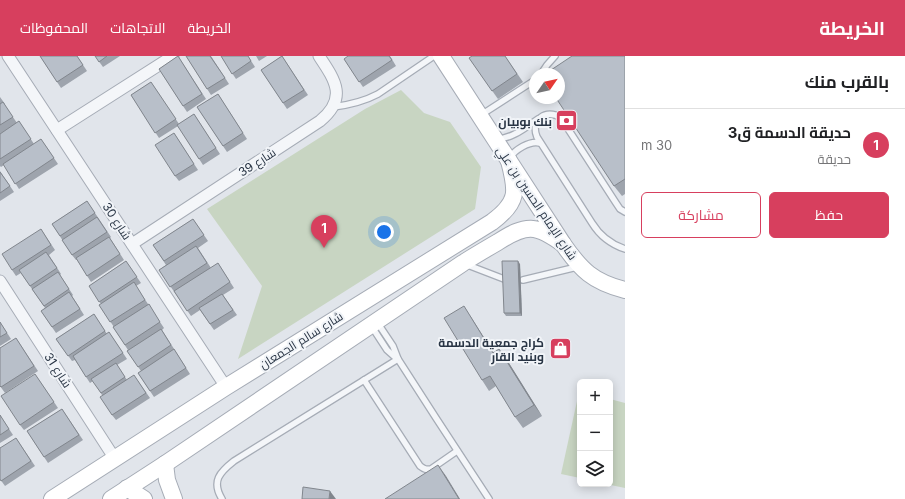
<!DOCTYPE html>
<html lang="ar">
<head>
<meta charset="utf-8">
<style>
	:root { --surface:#fff; --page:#f2f2f2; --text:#202124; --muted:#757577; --line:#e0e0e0; --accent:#d73f5e }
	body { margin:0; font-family:Inter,Cairo,sans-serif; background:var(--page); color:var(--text); direction:rtl }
	.controls { position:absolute; right:12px; bottom:12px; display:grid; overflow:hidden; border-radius:6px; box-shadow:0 2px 10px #0003 }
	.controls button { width:36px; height:36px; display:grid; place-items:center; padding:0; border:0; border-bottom:1px solid var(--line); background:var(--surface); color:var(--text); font:20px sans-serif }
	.compass { position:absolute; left:529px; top:12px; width:36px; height:36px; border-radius:50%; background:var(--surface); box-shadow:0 2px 10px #0003; rotate:56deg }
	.you { position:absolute; left:384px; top:176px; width:14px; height:14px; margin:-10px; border:3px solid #fff; border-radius:50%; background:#1a73e8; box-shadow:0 0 0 6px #1a73e833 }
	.badge { display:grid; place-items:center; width:26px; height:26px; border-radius:50%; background:var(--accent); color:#fff; font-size:13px; font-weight:700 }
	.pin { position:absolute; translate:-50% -33px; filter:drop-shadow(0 1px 2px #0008) }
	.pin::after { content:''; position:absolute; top:21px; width:14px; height:12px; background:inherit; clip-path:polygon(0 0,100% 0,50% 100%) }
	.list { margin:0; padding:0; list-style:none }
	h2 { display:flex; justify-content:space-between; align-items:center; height:52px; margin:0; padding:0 16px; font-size:17px }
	h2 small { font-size:13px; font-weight:400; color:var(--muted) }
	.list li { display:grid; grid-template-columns:26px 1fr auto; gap:12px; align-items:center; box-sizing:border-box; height:72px; padding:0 16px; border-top:1px solid var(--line) }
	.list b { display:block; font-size:15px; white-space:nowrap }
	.list p { margin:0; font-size:13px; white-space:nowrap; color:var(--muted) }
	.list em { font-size:13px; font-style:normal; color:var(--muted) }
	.actions { display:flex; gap:8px; padding:12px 16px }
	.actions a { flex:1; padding:9px 0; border:1px solid var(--accent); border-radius:6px; text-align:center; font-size:14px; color:var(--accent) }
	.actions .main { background:var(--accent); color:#fff }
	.icon { flex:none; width:22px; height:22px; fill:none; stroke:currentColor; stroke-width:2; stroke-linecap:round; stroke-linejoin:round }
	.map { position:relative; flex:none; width:625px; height:443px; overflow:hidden; direction:ltr }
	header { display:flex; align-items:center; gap:24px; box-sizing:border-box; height:56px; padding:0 20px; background:var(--accent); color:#fff }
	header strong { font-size:19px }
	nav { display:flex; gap:22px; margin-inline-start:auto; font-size:14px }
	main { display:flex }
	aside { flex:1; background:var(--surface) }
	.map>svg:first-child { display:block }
</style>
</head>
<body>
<header>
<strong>الخريطة</strong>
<nav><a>الخريطة</a><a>الاتجاهات</a><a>المحفوظات</a></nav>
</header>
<main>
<aside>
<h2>بالقرب منك<small></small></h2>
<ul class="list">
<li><span class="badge">1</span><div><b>حديقة الدسمة ق3</b><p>حديقة</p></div><em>30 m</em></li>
</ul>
<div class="actions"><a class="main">حفظ</a><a>مشاركة</a></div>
</aside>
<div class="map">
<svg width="625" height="443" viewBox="0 0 625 443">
	<rect width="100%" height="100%" fill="#e1e5eb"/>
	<g fill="#c8d5c2">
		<polygon points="401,34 424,57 450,66 481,111 475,153 238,303 262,230 207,153 365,53"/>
		<polygon points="579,336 580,337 580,422 561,418"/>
		<polygon points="610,343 625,347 625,432 606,428 610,428"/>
	</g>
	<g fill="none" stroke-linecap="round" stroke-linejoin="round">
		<defs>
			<g id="lane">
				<polyline points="541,18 547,9 555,0"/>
				<path d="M333,51C349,49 363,46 378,38L434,0"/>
				<polyline points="481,59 535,24"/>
				<path d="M496,83C512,83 526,71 538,63"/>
				<path d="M509,103C514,94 530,84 540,87"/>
				<path d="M625,156L620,153L616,147L561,62C546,52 530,64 537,81L592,167C600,180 610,188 625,193"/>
				<polyline points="465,208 504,223"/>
				<polyline points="523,224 577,211"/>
				<polyline points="377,266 393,290 398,303 436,362 489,443"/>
				<polyline points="372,271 387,294 396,302"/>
				<path d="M364,324L420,410C424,413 426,414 431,413L457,395"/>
				<path d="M222,443C211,425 220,416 234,405L398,303"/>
			</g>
			<g id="street">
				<polyline points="8,0 226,331"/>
				<polyline points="57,74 173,0"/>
				<path d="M132,188L320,65C348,42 335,24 319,0"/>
				<polyline points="0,225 115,403"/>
			</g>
			<g id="secondary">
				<path d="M441,0L563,188C581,214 593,226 625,234"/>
				<polyline points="165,408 167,424 174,443"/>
				<polyline points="127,432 144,443"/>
				<path d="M52,443L226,331L492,166C519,146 517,135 509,105"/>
				<path d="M111,443L165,408L463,207C474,200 486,193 498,186C526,168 536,168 563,188"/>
			</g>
		</defs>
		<use href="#lane" stroke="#a6acb6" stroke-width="8"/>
		<use href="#street" stroke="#a6acb6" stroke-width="13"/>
		<use href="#secondary" stroke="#a6acb6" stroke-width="18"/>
		<use href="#lane" stroke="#f4f6f9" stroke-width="5.5"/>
		<use href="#street" stroke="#f4f6f9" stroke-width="11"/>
		<use href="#secondary" stroke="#fff" stroke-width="16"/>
	</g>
	<g fill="#9ea4ad">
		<polygon points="40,0 77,0 87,15 61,32"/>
		<polygon points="95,0 120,0 103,11"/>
		<polygon points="178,0 206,43 187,56 159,13"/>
		<polygon points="186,0 211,0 229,28 211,39"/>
		<polygon points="221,0 248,0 255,11 236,23"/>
		<polygon points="256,0 267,0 259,5"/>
		<polygon points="282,0 308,39 287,53 261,14"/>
		<polygon points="390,0 396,10 363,31 344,3"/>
		<polygon points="505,0 523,26 498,43 469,2"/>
		<polygon points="625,0 625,138 622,140 614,130"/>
		<polygon points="151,26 179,68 194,58 220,98 203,109 178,70 159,82 131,39"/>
		<polygon points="218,38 247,83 227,96 197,51"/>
		<polygon points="0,41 5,48 4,48 17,67 0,78"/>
		<polygon points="19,65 34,88 41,83 58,108 19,133 4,109 1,111 0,110 0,78"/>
		<polygon points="174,77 198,114 179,125 175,120"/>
		<polygon points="0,115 14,136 0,145"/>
		<polygon points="87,145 111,181 110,182 124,204 91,226 77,204 76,204 72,199 52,168"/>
		<polygon points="193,163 208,185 198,192 211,212 218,207 234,232 223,239 237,259 214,274 200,254 191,260 159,214 166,209 153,189"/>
		<polygon points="41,173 55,194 49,199 61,218 60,219 73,239 72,240 84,259 56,277 41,255 45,252 21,217 16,220 12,214"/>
		<polygon points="126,205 141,227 136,230 164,272 162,274 190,318 154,341 138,317 141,315 127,295 128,294 113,271 114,271 99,249 101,248 89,230"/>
		<polygon points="520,208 522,260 506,260 504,257"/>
		<polygon points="94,258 107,278 109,276 127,303 117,309 127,324 138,325 150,342 116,364 112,359 102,339 93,325 90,327 75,304 72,305 56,283"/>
		<polygon points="471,261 494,297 507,304 542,360 523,372 515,361 496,330 489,335 482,324"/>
		<polygon points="0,266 11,283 0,290"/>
		<polygon points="16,282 38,315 5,337 0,330"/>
		<polygon points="35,318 58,352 24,374 20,369"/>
		<polygon points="62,353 83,384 48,407 27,375"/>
		<polygon points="0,359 13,379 0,387"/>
		<polygon points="16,382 35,410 5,430 0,423"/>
	</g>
	<g fill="#81868d">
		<polygon points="518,205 520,208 522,260 520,257"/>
		<polygon points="464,250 471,261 500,308 493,297"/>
		<polygon points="499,293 507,304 542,360 534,349"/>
		<polygon points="438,409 446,420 460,443 459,443"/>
		<polygon points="330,435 336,443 329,443"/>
	</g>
	<g fill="#b8bfc9" stroke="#81868d">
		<polygon points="40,0 77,0 83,9 57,26"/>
		<polygon points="95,0 107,0 99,6"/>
		<polygon points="178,0 202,38 183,50 159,13"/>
		<polygon points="186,0 210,0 225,22 207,33"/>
		<polygon points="221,0 248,0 251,5 232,18"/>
		<polygon points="282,0 304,34 283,47 261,14"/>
		<polygon points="348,0 389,0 392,4 359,26 344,3"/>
		<polygon points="472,0 505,0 517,18 492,35 469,2"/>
		<polygon points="572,0 625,0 625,123 614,130 556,42 559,42 559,18 545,18"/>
		<polygon points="151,26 176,63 155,77 131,39"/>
		<polygon points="218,38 243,77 223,90 197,51"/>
		<polygon points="3,46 13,61 0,69 0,48"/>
		<polygon points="194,58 216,92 199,103 177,69"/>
		<polygon points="19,65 31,83 0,103 0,78"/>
		<polygon points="174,77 194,108 175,120 155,89"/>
		<polygon points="41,83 54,102 15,128 3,108"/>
		<polygon points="0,116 10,130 0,137"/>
		<polygon points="87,145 95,157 60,180 52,168"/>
		<polygon points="97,161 107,176 72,199 62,184"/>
		<polygon points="193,163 204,179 164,205 153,189"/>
		<polygon points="41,173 51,189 12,214 2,198"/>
		<polygon points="109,181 120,198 87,220 76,202"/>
		<polygon points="196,190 207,207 170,231 159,214"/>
		<polygon points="46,196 57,212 30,230 19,214"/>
		<polygon points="126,205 137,221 99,246 89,230"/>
		<polygon points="502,205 518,205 520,257 504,257"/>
		<polygon points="218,207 230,226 187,255 174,235"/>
		<polygon points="58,216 69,233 44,250 32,233"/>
		<polygon points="134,226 145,244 110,266 99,249"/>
		<polygon points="69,236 80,253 52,271 41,255"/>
		<polygon points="222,238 233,254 210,268 199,252"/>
		<polygon points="149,248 160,266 125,289 113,271"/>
		<polygon points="464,250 493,297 499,293 534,349 515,361 490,320 482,324 444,262"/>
		<polygon points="94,258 105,275 68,300 56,283"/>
		<polygon points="0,266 7,277 0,281"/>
		<polygon points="161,273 171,289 138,311 127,295"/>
		<polygon points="109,276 123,297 86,321 73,300"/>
		<polygon points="16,282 34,310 1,331 0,330 0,292"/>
		<polygon points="174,293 186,312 150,335 138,317"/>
		<polygon points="116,307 125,321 101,337 91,323"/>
		<polygon points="35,318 54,346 20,369 1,340"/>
		<polygon points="134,319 146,337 112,359 100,341"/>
		<polygon points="62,353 79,379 44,401 27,375"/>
		<polygon points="0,359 9,373 0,379"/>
		<polygon points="16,382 31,405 1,425 0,423 0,392"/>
		<polygon points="438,409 459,443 385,443"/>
		<polygon points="303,431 330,435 329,443 302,443"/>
	</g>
	<defs>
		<symbol id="bank-square" viewBox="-11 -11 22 22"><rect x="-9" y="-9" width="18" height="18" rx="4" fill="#d73f5e" stroke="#f1f4f8"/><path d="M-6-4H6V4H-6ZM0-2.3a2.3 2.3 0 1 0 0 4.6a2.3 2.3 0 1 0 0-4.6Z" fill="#fff"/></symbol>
		<symbol id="shop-square" viewBox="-11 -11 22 22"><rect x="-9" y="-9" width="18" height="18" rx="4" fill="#d73f5e" stroke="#f1f4f8"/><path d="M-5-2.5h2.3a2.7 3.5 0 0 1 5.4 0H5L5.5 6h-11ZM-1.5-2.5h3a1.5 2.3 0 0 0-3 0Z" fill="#fff"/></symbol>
	</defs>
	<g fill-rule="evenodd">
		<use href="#bank-square" x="554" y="52" width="25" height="25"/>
		<use href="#shop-square" x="548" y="280" width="25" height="25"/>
	</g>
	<g text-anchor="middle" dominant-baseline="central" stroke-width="4" stroke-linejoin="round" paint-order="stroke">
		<g font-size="12" font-weight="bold" fill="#283444" stroke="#f1f4f8" text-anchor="end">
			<text x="552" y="65">بنك بوبيان</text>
			<text x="544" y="286">كراج جمعية الدسمة<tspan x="544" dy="14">وبنيد القار</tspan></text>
		</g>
		<g font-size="12" fill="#283444" stroke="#f1f4f8">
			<text transform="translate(257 106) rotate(-33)">شارع 39</text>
			<text transform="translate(537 147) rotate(56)">شارع الإمام الحسين بن علي</text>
			<text transform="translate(117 165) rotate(57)">شارع 30</text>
			<text transform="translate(301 284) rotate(-32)">شارع سالم الجمعان</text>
			<text transform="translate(58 314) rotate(57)">شارع 31</text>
		</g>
	</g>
</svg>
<div class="controls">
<button>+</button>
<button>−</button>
<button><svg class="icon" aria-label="layers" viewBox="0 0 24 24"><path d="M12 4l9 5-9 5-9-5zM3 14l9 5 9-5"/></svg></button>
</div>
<svg class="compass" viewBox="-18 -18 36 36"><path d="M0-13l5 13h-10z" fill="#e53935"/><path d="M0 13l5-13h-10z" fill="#757577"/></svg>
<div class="you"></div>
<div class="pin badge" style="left:324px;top:192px">1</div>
</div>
</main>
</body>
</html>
